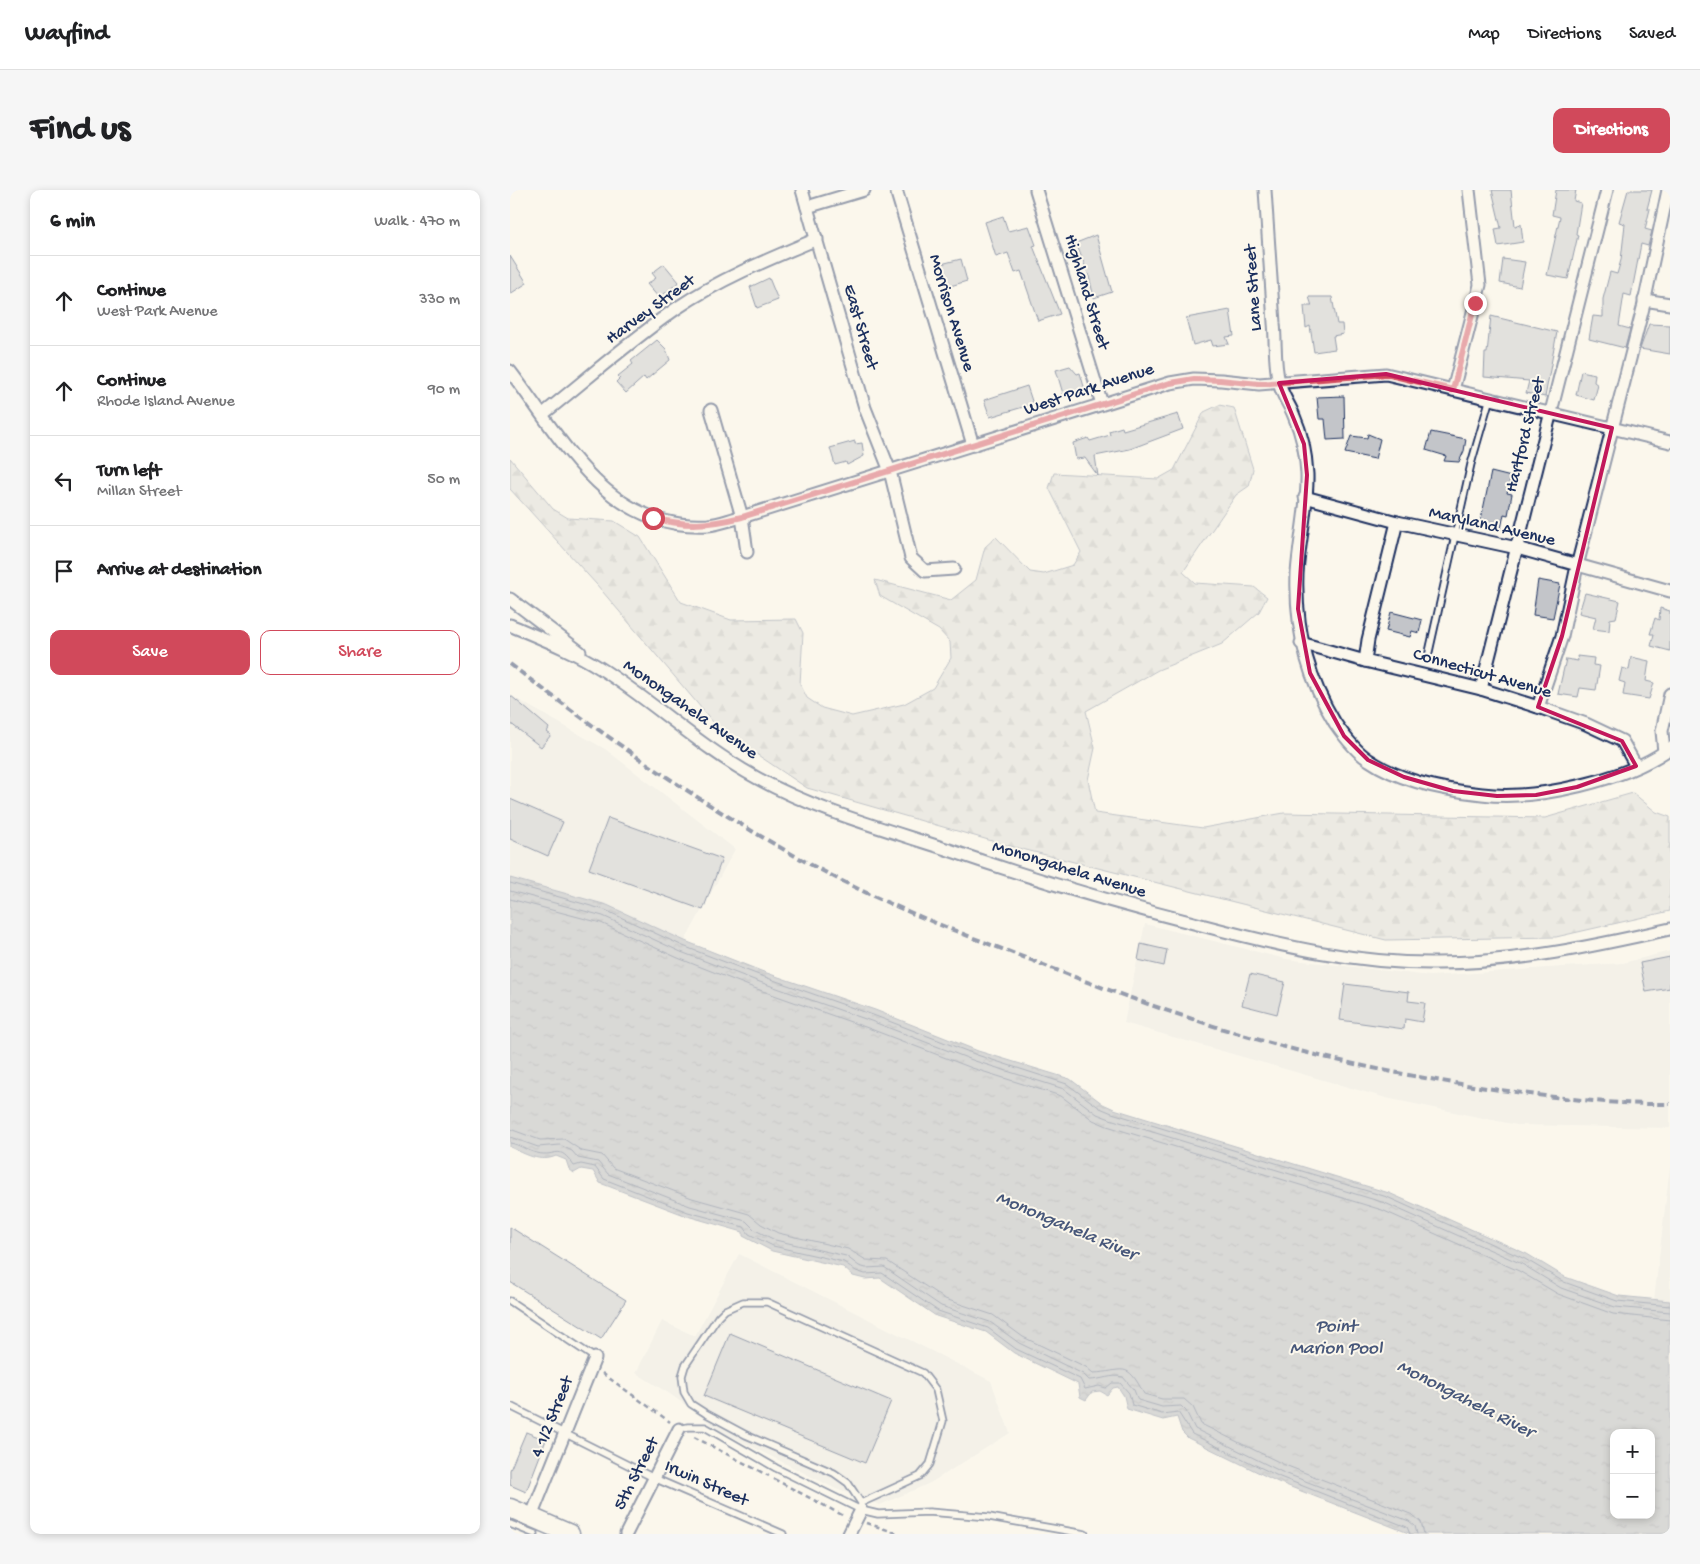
<!DOCTYPE html>
<html lang="en">
<head>
<meta charset="utf-8">
<style>
	:root { --surface:#fff; --page:#f6f6f6; --text:#202124; --muted:#757577; --line:#e0e0e0; --accent:#d1495b }
	body { margin:0; font-family:"Gochi Hand",sans-serif; background:var(--page); color:var(--text) }
	.controls { position:absolute; right:15px; bottom:15px; display:grid; overflow:hidden; border-radius:10px; box-shadow:0 2px 8px #0003 }
	.controls button { width:45px; height:45px; display:grid; place-items:center; padding:0; border:0; border-bottom:1px solid var(--line); background:var(--surface); color:var(--text); font:25px sans-serif }
	.stop { position:absolute; width:15px; height:15px; margin:-11px; border:4px solid #d1495b; border-radius:50%; background:#fff }
	.stop.end { background:#d1495b; border-color:#fff; box-shadow:0 1px 5px #0008 }
	.list { margin:0; padding:0; list-style:none }
	h2 { display:flex; justify-content:space-between; align-items:center; height:65px; margin:0; padding:0 20px; font-size:21px }
	h2 small { font-size:16px; font-weight:400; color:var(--muted) }
	.list li { display:grid; grid-template-columns:32px 1fr auto; gap:15px; align-items:center; box-sizing:border-box; height:90px; padding:0 20px; border-top:1px solid var(--line) }
	.list b { display:block; font-size:19px; white-space:nowrap }
	.list p { margin:0; font-size:16px; white-space:nowrap; color:var(--muted) }
	.list em { font-size:16px; font-style:normal; color:var(--muted) }
	.actions { display:flex; gap:10px; padding:15px 20px }
	.actions a { flex:1; padding:11px 0; border:1px solid var(--accent); border-radius:10px; text-align:center; font-size:18px; color:var(--accent) }
	.actions .main { background:var(--accent); color:#fff }
	.icon { flex:none; width:28px; height:28px; fill:none; stroke:currentColor; stroke-width:2; stroke-linecap:round; stroke-linejoin:round }
	.map { position:relative; flex:none; width:1160px; height:1344px; overflow:hidden; border-radius:10px }
	header { display:flex; align-items:center; gap:30px; box-sizing:border-box; height:70px; padding:0 25px; background:var(--surface); border-bottom:1px solid var(--line) }
	header strong { font-size:24px }
	nav { display:flex; gap:28px; margin-inline-start:auto; font-size:18px }
	.intro { display:flex; align-items:center; justify-content:space-between; box-sizing:border-box; height:120px; padding:0 30px }
	h1 { margin:0; font-size:35px }
	.button { padding:12px 22px; border-radius:10px; background:var(--accent); color:#fff; font-size:18px; font-weight:700 }
	main { display:flex; gap:30px; padding:0 30px }
	aside { flex:1; background:var(--surface); border-radius:10px; box-shadow:0 2px 8px #0003 }
	.map>svg:first-child { display:block }
</style>
</head>
<body>
<header>
<strong>Wayfind</strong>
<nav><a>Map</a><a>Directions</a><a>Saved</a></nav>
</header>
<div class="intro"><h1>Find us</h1><a class="button">Directions</a></div>
<main>
<aside>
<h2>6 min<small>Walk · 470 m</small></h2>
<ul class="list">
<li><svg class="icon" aria-label="ahead" viewBox="0 0 24 24"><path d="M12 20V5M6 11l6-6 6 6"/></svg><div><b>Continue</b><p>West Park Avenue</p></div><em>330 m</em></li>
<li><svg class="icon" aria-label="ahead" viewBox="0 0 24 24"><path d="M12 20V5M6 11l6-6 6 6"/></svg><div><b>Continue</b><p>Rhode Island Avenue</p></div><em>90 m</em></li>
<li><svg class="icon" aria-label="left" viewBox="0 0 24 24"><path d="M17 20v-9H6M10 6l-5 5 5 5"/></svg><div><b>Turn left</b><p>Millan Street</p></div><em>50 m</em></li>
<li><svg class="icon" aria-label="arrive" viewBox="0 0 24 24"><path d="M6 21V4h12l-3 4 3 4H6"/></svg><div><b>Arrive at destination</b></div></li>
</ul>
<div class="actions"><a class="main">Save</a><a>Share</a></div>
</aside>
<div class="map">
<svg width="1160" height="1344" viewBox="0 0 1160 1344">
	<defs>
		<pattern id="forest-firs" width="22" height="20" patternUnits="userSpaceOnUse" patternTransform="scale(1.25)"><rect width="22" height="20" fill="#dadad7"/><path d="M5 1l3.5 6h-7zM16 11l3.5 6h-7z" fill="#babbbb"/></pattern>
		<pattern id="water-ripples" width="26" height="14" patternUnits="userSpaceOnUse" patternTransform="scale(1.25)"><rect width="26" height="14" fill="#afb3bb"/><path d="M2 4q2-2 4 0t4 0M15 11q2-2 4 0t4 0" fill="none" stroke="#8e929b"/></pattern>
	</defs>
	<rect width="100%" height="100%" fill="#fbf7ec"/>
	<filter id="ink" filterUnits="userSpaceOnUse"><feTurbulence type="fractalNoise" baseFrequency=".02" numOctaves="2"/><feDisplacementMap in="SourceGraphic" scale="10" xChannelSelector="R" yChannelSelector="G"/><feConvolveMatrix kernelMatrix="1 2 1 2 8 2 1 2 1" color-interpolation-filters="sRGB"/></filter>
	<g filter="url(#ink)">
		<g fill="#eae8e2">
			<polygon points="0,505 95,559 225,659 175,751 97,715 0,688"/>
			<polygon points="635,734 776,769 920,786 1113,773 1160,761 1160,938 1007,935 876,908 614,833"/>
			<polygon points="1160,976 1160,1111 1144,1110"/>
			<polygon points="229,1064 481,1191 500,1243 420,1293 370,1315 326,1299 211,1241 160,1204 126,1183 152,1131 185,1146"/>
		</g>
		<polygon fill="url(#forest-firs)" stroke="#7a849a" points="709,215 724,218 743,279 739,296 726,305 673,382 685,393 744,397 757,407 749,422 712,454 648,480 576,521 585,558 578,590 585,623 693,638 774,623 1035,628 1123,603 1146,622 1160,627 1160,721 1046,747 876,750 496,655 297,598 209,539 87,395 0,299 0,268 43,319 58,328 104,331 130,347 171,412 221,430 286,429 293,443 290,494 297,508 312,518 342,526 394,514 423,498 441,468 440,452 429,440 370,406 365,390 441,410 466,390 475,357 486,347 520,382 534,384 563,375 571,362 539,298 544,283 648,289 664,280 694,222"/>
		<path fill="url(#water-ripples)" stroke="#747e96" fill-rule="evenodd" d="M0,688L97,715L175,751L251,781L365,820L468,861L560,889L593,914L604,919L879,1003L1017,1064L1055,1087L1109,1106L1160,1111V1344H901L768,1292L678,1248L672,1242L667,1227L653,1230L617,1219L614,1206L608,1197L603,1198L597,1205L590,1201L582,1202L576,1210L570,1207L568,1194L504,1163L476,1142L426,1126L370,1088L355,1089L343,1086L333,1077L262,1061L233,1046V1042L177,1026L90,993L83,981L71,979L64,983L59,979L56,970L46,966C30,973 15,964 0,957ZM1104,1243H1141V1325H1104Z"/>
		<g fill="none" stroke-linecap="round" stroke-linejoin="round">
			<g stroke="#566483" stroke-width="1">
				<polyline points="0,693 95,720 173,756 249,785 363,825 467,865 557,894 590,918 602,923 877,1007 1015,1069 1054,1092 1107,1111 1160,1116"/>
				<polyline points="0,701 93,726 171,762 247,791 361,831 465,871 554,899 587,924 600,929 875,1013 1012,1074 1051,1098 1105,1117 1160,1122"/>
				<polyline points="0,709 91,733 168,768 244,798 358,838 462,878 551,906 583,930 597,936 872,1020 1009,1081 1048,1104 1103,1124 1160,1130"/>
				<path d="M0,939L30,950L54,949L72,961L92,965L103,978L182,1008L239,1024L251,1034L268,1043L338,1059L356,1070L377,1071L435,1109L483,1125L513,1147L576,1177L583,1183C614,1182 616,1169 634,1204L652,1209H674L683,1217L691,1234L775,1275L903,1325L911,1332L914,1344"/>
				<path d="M0,947L28,957L50,955L62,961L68,968L88,972L98,984L180,1016L236,1031L245,1040L265,1050L336,1066L349,1076L356,1078L374,1077L431,1116L480,1132L509,1153L573,1184L579,1190C591,1190 602,1184 613,1187L624,1200L628,1210L652,1217L671,1216L676,1221L685,1239L772,1282L899,1331L905,1336L907,1344"/>
				<path d="M0,953C9,954 17,961 27,963C47,968 48,952 64,976L71,974L85,977L94,989L178,1022L234,1037L239,1044L263,1056L334,1072L346,1081L355,1084L372,1083L428,1121L478,1138L506,1159L570,1189L575,1199L589,1196L596,1198L602,1193H610L619,1203L622,1215L652,1224L668,1222L682,1244L770,1287L897,1337L900,1344"/>
			</g>
		</g>
		<g fill="#c3c5c9" stroke="#1b2f5e">
			<polygon points="982,0 1001,0 1005,36 1011,34 1013,52 988,56 985,39 991,38"/>
			<polygon points="1046,0 1066,0 1064,11 1071,13 1066,44 1068,45 1058,89 1037,85 1050,27 1042,25"/>
			<polygon points="1118,0 1142,0 1137,19 1140,19 1135,39 1142,41 1138,56 1131,54 1121,106 1114,104 1109,136 1120,139 1115,158 1079,149 1083,126 1093,127 1093,109 1100,82 1107,84 1111,70 1115,34 1109,32"/>
			<polygon points="493,26 498,41 519,36 526,55 523,56 550,124 528,131 511,81 505,83 498,63 486,67 475,32"/>
			<polygon points="586,45 602,102 584,108 579,86 566,53"/>
			<polygon points="0,66 17,93 0,104"/>
			<polygon points="451,69 457,91 437,97 431,74"/>
			<polygon points="993,69 1015,72 1010,97 990,93"/>
			<polygon points="154,74 169,92 149,108 137,94 146,88 142,83"/>
			<polygon points="259,88 268,110 247,118 240,97"/>
			<polygon points="799,107 822,107 827,134 832,134 833,144 823,146 825,159 804,162 800,136 796,138 794,116 802,116"/>
			<polygon points="720,120 724,146 716,147 719,154 703,156 701,150 683,155 676,128"/>
			<polygon points="981,126 1047,142 1035,207 1016,203 1019,191 974,187 975,163 977,163"/>
			<polygon points="1139,134 1160,135 1160,164 1130,159"/>
			<polygon points="147,150 156,159 160,170 136,190 134,187 116,203 106,192 110,188 108,186 123,174 121,171"/>
			<polygon points="560,176 567,184 570,183 575,200 554,207 546,180"/>
			<polygon points="1071,181 1085,184 1084,192 1088,195 1084,210 1066,205"/>
			<polygon points="517,196 523,214 480,227 474,210"/>
			<polygon points="834,206 835,249 817,250 815,229 809,229 807,207"/>
			<polygon points="668,224 673,239 620,259 585,266 588,286 575,268 566,269 563,253 578,248 580,251 600,245 599,241 612,237 613,240"/>
			<polygon points="921,242 956,249 954,261 949,272 934,271 936,266 916,260"/>
			<polygon points="858,244 870,249 865,269 835,263 841,246 857,248"/>
			<polygon points="345,251 345,254 352,253 354,266 337,275 336,272 325,275 320,258"/>
			<polygon points="981,282 1001,287 997,303 1002,304 998,325 994,324 991,339 970,334"/>
			<polygon points="1028,390 1050,394 1043,428 1023,425"/>
			<polygon points="1075,403 1110,411 1106,428 1100,429 1099,441 1083,439 1086,427 1069,423"/>
			<polygon points="1150,418 1160,421 1160,461 1141,456 1144,444 1140,444 1145,428 1149,430"/>
			<polygon points="881,422 912,430 909,443 902,441 900,447 876,441"/>
			<polygon points="1067,466 1084,468 1083,475 1090,476 1086,500 1070,498 1068,507 1048,504 1056,469 1068,471"/>
			<polygon points="1121,467 1139,471 1136,491 1144,493 1139,509 1113,505 1115,493 1109,491 1112,478 1119,480"/>
			<polygon points="0,505 39,538 37,542 41,545 31,557 0,533"/>
			<polygon points="0,609 53,632 38,666 0,649"/>
			<polygon points="98,628 212,669 193,720 79,679"/>
			<polygon points="631,754 657,760 654,776 628,770"/>
			<polygon points="1160,767 1160,798 1136,802 1130,773"/>
			<polygon points="740,784 775,792 767,824 732,815"/>
			<polygon points="835,794 899,802 898,811 915,813 912,832 895,829 894,839 830,830"/>
			<polygon points="0,1037 116,1110 91,1149 0,1092"/>
			<polygon points="220,1143 381,1211 355,1273 194,1206"/>
			<polygon points="16,1242 36,1250 16,1302 0,1295 0,1280"/>
		</g>
		<g fill="none" stroke-linecap="round" stroke-linejoin="round">
			<defs>
				<g id="lane">
					<polyline points="919,462 961,274 980,208"/>
					<polyline points="0,1111 85,1168"/>
					<polyline points="0,1216 144,1288 273,1344"/>
					<polyline points="169,1239 178,1237 195,1237 266,1278 351,1320 368,1324 419,1322 479,1327 575,1344"/>
					<polyline points="351,1320 351,1313 410,1286 420,1274 433,1231 426,1200 413,1183 257,1112 233,1112 215,1120 208,1127 175,1176 172,1186 174,1202 181,1214 195,1223 236,1245 324,1283 338,1293 351,1313"/>
					<polyline points="0,1334 25,1344"/>
				</g>
				<g id="street">
					<polyline points="292,0 355,218 380,281 401,368 415,381 444,379"/>
					<polyline points="386,0 463,255"/>
					<polyline points="526,0 592,214"/>
					<path d="M755,0C758,44 761,89 764,133C766,152 764,174 769,192C771,204 780,215 784,226C792,244 796,264 797,284C798,317 789,351 787,384C785,438 797,487 825,533C834,546 845,561 859,570C891,592 934,600 972,604C1025,611 1117,590 1160,558"/>
					<polyline points="297,17 354,0"/>
					<polyline points="1134,110 1160,114"/>
					<path d="M0,181C53,250 97,341 198,335C210,334 221,329 232,327L660,193L684,189L711,190L749,194L876,184L1160,252"/>
					<polyline points="943,200 970,95 959,0"/>
					<polyline points="201,220 232,327 237,362"/>
					<path d="M33,224C77,189 121,150 167,118C210,89 259,69 307,49"/>
					<polyline points="795,307 887,332 1007,358 1160,401"/>
					<polyline points="0,409 70,462"/>
					<path d="M0,435C30,448 62,460 90,478C144,512 190,557 247,588C307,621 375,639 439,660C523,689 608,714 695,736C771,756 848,774 927,773C1006,773 1084,756 1160,739"/>
					<polyline points="791,453 855,471 971,499 1028,517 1076,534 1112,551 1126,576"/>
					<polyline points="855,471 858,450 887,332"/>
					<polyline points="971,499 1097,0"/>
					<polyline points="1028,517 1052,446 1067,376 1133,118 1158,0"/>
					<polyline points="1154,562 1152,541 1160,504"/>
					<polyline points="21,1327 85,1168"/>
					<polyline points="116,1344 169,1239"/>
					<polyline points="339,1344 351,1320"/>
				</g>
				<polyline id="primary" points="0,1318 60,1344"/>
			</defs>
			<use href="#lane" stroke="#1b2f5e" stroke-width="9"/>
			<use href="#street" stroke="#1b2f5e" stroke-width="15"/>
			<use href="#primary" stroke="#1b2f5e" stroke-width="21"/>
			<g stroke="#1b2f5e" stroke-width="2.5" stroke-dasharray="5 4" stroke-linecap="butt">
				<polyline points="92,1183 160,1232"/>
				<polyline points="184,1247 259,1286"/>
				<polyline points="264,1289 334,1326"/>
				<polyline points="356,1333 390,1344"/>
			</g>
			<use href="#lane" stroke="#fbf7ec" stroke-width="5.5"/>
			<use href="#street" stroke="#fbf7ec" stroke-width="11"/>
			<use href="#primary" stroke="#fbf7ec" stroke-width="18"/>
			<path stroke="#1b2f5e" stroke-width="4" stroke-dasharray="8 4" stroke-linecap="butt" d="M0,474C98,549 202,622 311,680C378,716 450,743 521,770C591,798 663,824 736,846C816,870 900,887 983,899C1041,907 1101,915 1160,914"/>
		</g>
	</g>
	<g fill="none" stroke-linecap="round" stroke-linejoin="round" filter="url(#ink)">
		<path stroke="#d1495b" stroke-width="6" d="M143,328C176,337 199,335 232,327L660,193L684,189L710,190L749,194L876,184L943,200L965,113"/>
	</g>
	<path d="M0 0H1160V1344H0ZM876,184L1102,238L1052,446L1028,517L1112,551L1126,576L1067,597L1026,605L987,606L943,601L894,587L858,570L834,546L800,483L788,419L797,285L794,254L769,193Z" fill="#fbf7ec" fill-opacity=".55" fill-rule="evenodd"/>
	<path fill="none" stroke="#c2185b" stroke-width="4" stroke-linejoin="round" d="M876,184L1102,238L1052,446L1028,517L1112,551L1126,576L1067,597L1026,605L987,606L943,601L894,587L858,570L834,546L800,483L788,419L797,285L794,254L769,193Z"/>
	<g text-anchor="middle" dominant-baseline="central" stroke-width="4" stroke-linejoin="round" paint-order="stroke">
		<g font-size="18" fill="#1b2f5e" stroke="#fbf7ec">
			<text transform="translate(744 98) rotate(-94)">Lane Street</text>
			<text transform="translate(576 102) rotate(73)">Highland Street</text>
			<text transform="translate(141 120) rotate(-36)">Harvey Street</text>
			<text transform="translate(441 123) rotate(73)">Morrison Avenue</text>
			<text transform="translate(350 137) rotate(74)">East Street</text>
			<text transform="translate(579 200) rotate(-18)">West Park Avenue</text>
			<text transform="translate(1016 245) rotate(-76)">Hartford Street</text>
			<text transform="translate(982 337) rotate(13)">Maryland Avenue</text>
			<text transform="translate(972 484) rotate(16)">Connecticut Avenue</text>
			<text transform="translate(180 520) rotate(35)">Monongahela Avenue</text>
			<text transform="translate(559 680) rotate(17)">Monongahela Avenue</text>
			<text transform="translate(43 1227) rotate(-68)">4 1/2 Street</text>
			<text transform="translate(127 1284) rotate(-63)">5th Street</text>
			<text transform="translate(196 1294) rotate(24)">Irwin Street</text>
		</g>
		<g font-size="19" font-style="italic" fill="#47577a" stroke="#fbf7ec">
			<text transform="translate(556 1037) rotate(23)">Monongahela River</text>
			<text x="826" y="1137">Point<tspan x="826" dy="22">Marion Pool</tspan></text>
			<text transform="translate(955 1210) rotate(27)">Monongahela River</text>
		</g>
	</g>
</svg>
<div class="controls">
<button>+</button>
<button>−</button>
</div>
<div class="stop" style="left:143px;top:328px"></div>
<div class="stop end" style="left:965px;top:113px"></div>
</div>
</main>
</body>
</html>
